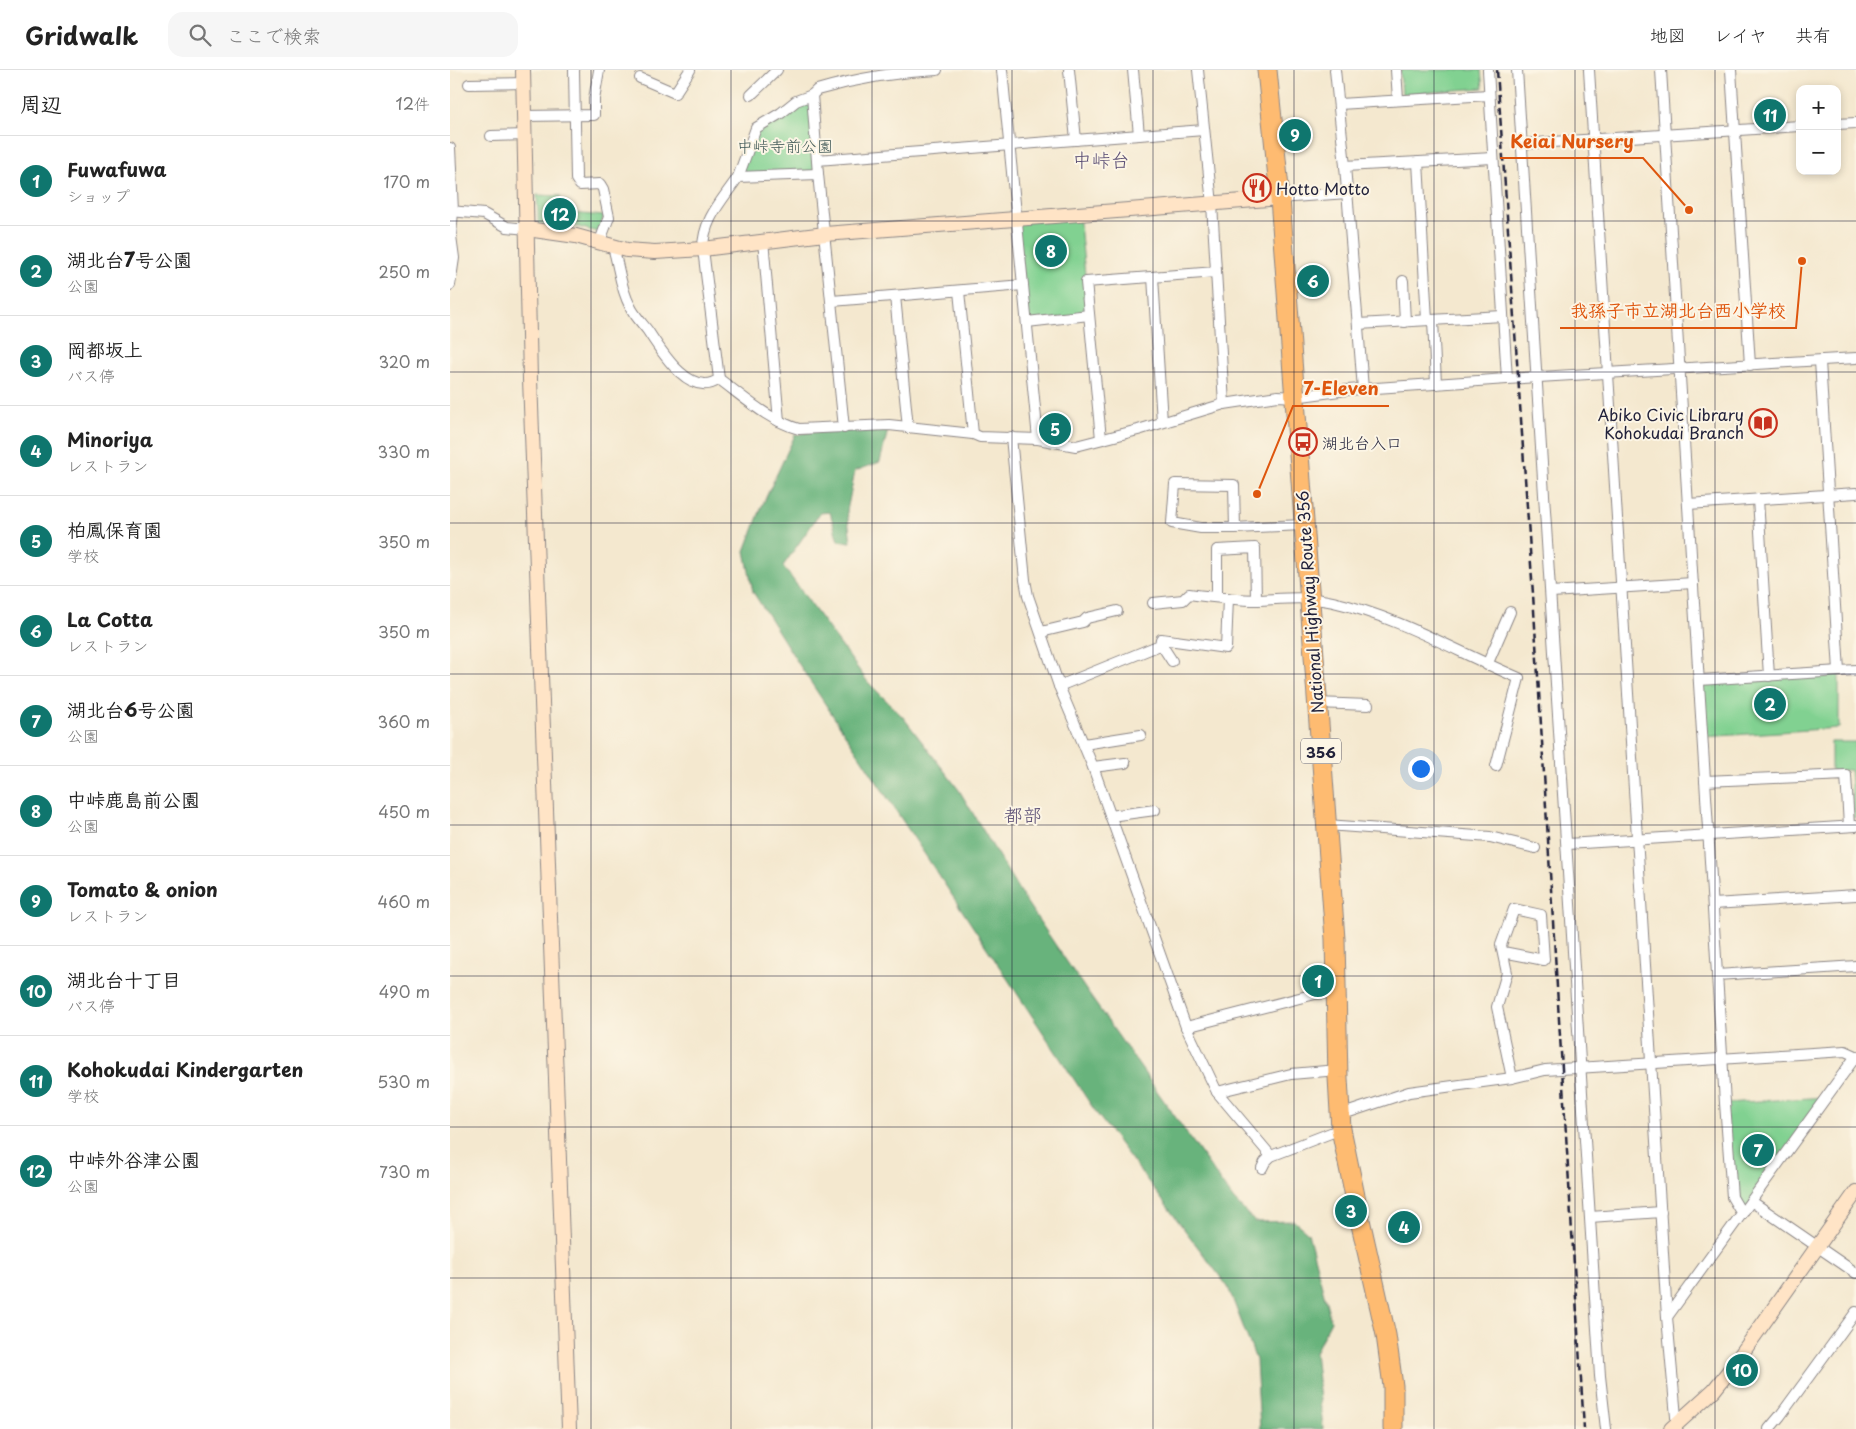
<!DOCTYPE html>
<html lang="ja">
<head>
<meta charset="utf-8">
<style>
	:root { --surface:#fff; --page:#f6f6f6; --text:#222; --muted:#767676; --line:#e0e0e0; --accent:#0f766e }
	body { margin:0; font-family:"Playpen Sans","Klee One",sans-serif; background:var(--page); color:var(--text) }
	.controls { position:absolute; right:15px; top:15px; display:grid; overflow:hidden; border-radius:10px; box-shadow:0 2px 8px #0003 }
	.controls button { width:45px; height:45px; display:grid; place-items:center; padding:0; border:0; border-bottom:1px solid var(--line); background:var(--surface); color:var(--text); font:25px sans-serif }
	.you { position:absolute; left:970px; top:698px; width:18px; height:18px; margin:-12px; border:4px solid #fff; border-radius:50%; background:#1a73e8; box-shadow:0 0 0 8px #1a73e833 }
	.badge { display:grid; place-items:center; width:32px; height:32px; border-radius:50%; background:var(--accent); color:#fff; font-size:16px; font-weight:700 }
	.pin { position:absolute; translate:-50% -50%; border:2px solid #fff; box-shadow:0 1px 5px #0006 }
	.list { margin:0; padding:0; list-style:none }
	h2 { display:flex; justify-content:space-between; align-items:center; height:65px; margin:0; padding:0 20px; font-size:21px }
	h2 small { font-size:16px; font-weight:400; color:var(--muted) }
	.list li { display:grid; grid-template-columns:32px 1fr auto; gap:15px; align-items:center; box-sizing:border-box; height:90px; padding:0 20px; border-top:1px solid var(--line) }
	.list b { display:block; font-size:19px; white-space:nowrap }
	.list p { margin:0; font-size:16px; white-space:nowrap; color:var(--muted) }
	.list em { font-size:16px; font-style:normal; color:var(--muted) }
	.icon { flex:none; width:28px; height:28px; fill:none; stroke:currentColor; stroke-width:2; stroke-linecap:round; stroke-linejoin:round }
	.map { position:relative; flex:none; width:1406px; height:1359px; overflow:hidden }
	header { display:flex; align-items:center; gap:30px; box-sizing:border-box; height:70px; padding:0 25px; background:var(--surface); border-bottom:1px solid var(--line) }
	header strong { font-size:24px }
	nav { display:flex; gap:28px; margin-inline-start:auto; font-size:18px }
	.search { width:350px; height:45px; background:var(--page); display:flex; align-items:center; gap:12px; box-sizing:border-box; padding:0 18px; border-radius:15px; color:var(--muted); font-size:19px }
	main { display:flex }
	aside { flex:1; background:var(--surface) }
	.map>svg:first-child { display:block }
</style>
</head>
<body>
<header>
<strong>Gridwalk</strong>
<div class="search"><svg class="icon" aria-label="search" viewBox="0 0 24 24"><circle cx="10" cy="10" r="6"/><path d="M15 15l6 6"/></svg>ここで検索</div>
<nav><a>地図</a><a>レイヤ</a><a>共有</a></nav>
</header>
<main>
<aside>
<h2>周辺<small>12件</small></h2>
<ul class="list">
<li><span class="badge">1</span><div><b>Fuwafuwa</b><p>ショップ</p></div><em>170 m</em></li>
<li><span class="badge">2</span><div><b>湖北台7号公園</b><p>公園</p></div><em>250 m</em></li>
<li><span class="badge">3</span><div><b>岡都坂上</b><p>バス停</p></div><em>320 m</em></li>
<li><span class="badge">4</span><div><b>Minoriya</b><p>レストラン</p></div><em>330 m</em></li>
<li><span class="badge">5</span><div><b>柏鳳保育園</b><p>学校</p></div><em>350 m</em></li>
<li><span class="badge">6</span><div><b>La Cotta</b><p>レストラン</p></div><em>350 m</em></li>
<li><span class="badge">7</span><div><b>湖北台6号公園</b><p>公園</p></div><em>360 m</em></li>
<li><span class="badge">8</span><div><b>中峠鹿島前公園</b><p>公園</p></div><em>450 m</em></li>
<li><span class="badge">9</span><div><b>Tomato &amp; onion</b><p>レストラン</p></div><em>460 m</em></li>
<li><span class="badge">10</span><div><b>湖北台十丁目</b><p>バス停</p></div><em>490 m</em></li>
<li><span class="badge">11</span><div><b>Kohokudai Kindergarten</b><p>学校</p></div><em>530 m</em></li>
<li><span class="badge">12</span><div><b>中峠外谷津公園</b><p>公園</p></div><em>730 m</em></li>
</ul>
</aside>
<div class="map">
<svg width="1406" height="1359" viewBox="0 0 1406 1359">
	<rect width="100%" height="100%" fill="#fcf5e5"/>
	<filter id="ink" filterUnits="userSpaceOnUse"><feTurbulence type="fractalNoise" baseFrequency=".02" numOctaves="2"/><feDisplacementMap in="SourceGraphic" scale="10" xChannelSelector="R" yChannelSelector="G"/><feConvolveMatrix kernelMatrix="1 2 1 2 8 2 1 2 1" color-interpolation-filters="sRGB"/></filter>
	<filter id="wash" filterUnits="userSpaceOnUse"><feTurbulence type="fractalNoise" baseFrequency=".0096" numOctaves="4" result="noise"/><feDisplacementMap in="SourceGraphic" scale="20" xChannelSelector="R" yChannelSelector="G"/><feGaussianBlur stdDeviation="1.12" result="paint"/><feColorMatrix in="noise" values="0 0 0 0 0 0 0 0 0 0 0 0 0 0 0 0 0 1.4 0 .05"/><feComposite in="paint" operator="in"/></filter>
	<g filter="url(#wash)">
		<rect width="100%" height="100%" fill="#f4e8cf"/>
		<g fill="#81d191" stroke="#527a66">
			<polygon points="950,0 1031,0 1033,18 952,24"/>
			<polygon points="362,25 368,104 288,107 306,58"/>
			<polygon points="87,125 110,126 111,142 154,146 148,162 124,156 88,154"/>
			<polygon points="629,144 639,245 577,252 566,149"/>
			<polygon points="1389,601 1389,658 1253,667 1249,610"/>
			<polygon points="1381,672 1406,672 1406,748 1403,748 1400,700 1381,701"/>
			<polygon points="1377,1027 1292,1144 1282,1127 1275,1033"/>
		</g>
		<polygon fill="#68b37b" stroke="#456a5b" points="438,360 430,392 405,401 397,441 401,472 388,471 380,442 370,443 333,496 417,611 453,647 509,720 573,827 636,920 783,1129 805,1152 844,1151 858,1163 881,1251 865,1282 873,1359 810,1359 806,1290 778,1217 647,1044 350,596 303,522 295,481 312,436 345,365 364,361"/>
	</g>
	<g filter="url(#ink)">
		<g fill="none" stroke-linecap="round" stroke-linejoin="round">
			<defs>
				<g id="street">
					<polyline points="124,0 126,109 130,115 150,114 153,119 159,147 150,171"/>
					<polyline points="552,0 588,369"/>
					<polyline points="619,0 626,70"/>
					<polyline points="683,0 689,65"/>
					<polyline points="748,0 762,134 774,334"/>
					<polyline points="885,0 895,96 913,319"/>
					<polyline points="946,0 948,29"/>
					<polyline points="1067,0 1150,1306 1156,1359"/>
					<polyline points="1139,0 1217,1247 1227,1358"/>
					<polyline points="1211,0 1275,1033 1282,1127 1292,1144"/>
					<polyline points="1281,0 1300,295"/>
					<polyline points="190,8 225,23 240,0"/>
					<polyline points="19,14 74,13"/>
					<polyline points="301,25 327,0"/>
					<polyline points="889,34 1039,25"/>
					<polyline points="74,46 144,45 144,29 149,0"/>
					<polyline points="1387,54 1406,53"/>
					<polyline points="41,66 75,65"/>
					<polyline points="1071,74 1350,56"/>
					<polyline points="0,78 3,141 1,166 4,188 0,215"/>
					<polyline points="367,90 754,60"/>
					<polyline points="968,92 977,250"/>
					<polyline points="895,96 1043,88"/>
					<polyline points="288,107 306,58 331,43 346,31 362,25"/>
					<polyline points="830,128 897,123"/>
					<polyline points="0,141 34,144 57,157 77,159"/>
					<polyline points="313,170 329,351"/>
					<path d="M163,177C169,196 170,218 180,236C184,245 192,253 198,261C211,281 241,330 269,309L253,179C253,149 272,131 288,107L368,104"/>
					<polyline points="703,207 712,352"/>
					<polyline points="953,211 955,252"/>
					<polyline points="509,221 523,364"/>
					<polyline points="445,226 458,358"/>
					<polyline points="382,231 573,215"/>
					<polyline points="983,250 986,314"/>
					<polyline points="577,252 639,245"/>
					<polyline points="908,254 1053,246"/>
					<polyline points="1370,291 1389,601"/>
					<path d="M269,309C295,328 318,350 349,359L439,355L523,364L530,367L588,369L626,376L688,360L774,334L828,326L844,327L897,320L1057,309L1038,0"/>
					<polyline points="1057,309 1406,288"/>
					<path d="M394,358L368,104L362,25L367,20C408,8 443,2 487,0"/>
					<polyline points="561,367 575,510 578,526 609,616 643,697 736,957 767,1022 841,1004 888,1000"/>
					<polyline points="651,369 636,212 766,202"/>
					<polyline points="1308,429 1319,606"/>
					<polyline points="1238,434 1406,423"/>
					<polyline points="785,458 751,458 722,453 725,414 784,415 785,458 853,455"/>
					<polyline points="1101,522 1243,513"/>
					<polyline points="767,527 767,480 805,478 806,530"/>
					<path d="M703,533L733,530L739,524C762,527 785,530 808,530C833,529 858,526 883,532C949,547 1007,582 1069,608L1046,696"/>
					<polyline points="591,562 633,552 637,548 667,541"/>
					<polyline points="710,575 713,577 722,591"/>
					<polyline points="1037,595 1060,542"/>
					<polyline points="1249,610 1406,600"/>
					<polyline points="609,616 710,575 711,569 776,578 778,528"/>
					<polyline points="867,633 918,635"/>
					<polyline points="634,674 691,665"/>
					<polyline points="643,697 675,693"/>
					<polyline points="1255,711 1396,705 1399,756"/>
					<polyline points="660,746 705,740"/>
					<polyline points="877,755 1040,767 1085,778"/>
					<polyline points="1117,774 1406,756"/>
					<polyline points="1263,834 1406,825"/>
					<polyline points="1053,882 1094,890 1091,845 1064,839 1051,875 1057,903 1047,937 1062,1008"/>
					<polyline points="1267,905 1406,896"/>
					<polyline points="736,957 865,924 888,922"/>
					<polyline points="767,1022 821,1086"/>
					<polyline points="890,1045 959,1022 1062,1008 1095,1000 1395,981 1406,986"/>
					<polyline points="812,1098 815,1092 821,1086 891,1059"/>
					<polyline points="1301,1131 1406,1203"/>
					<polyline points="1140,1147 1211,1142"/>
					<polyline points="1217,1247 1406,986"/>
					<polyline points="1319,1359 1330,1346 1406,1242"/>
				</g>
				<g id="secondary">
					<polyline points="73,0 80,309 119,1359"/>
					<polyline points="77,159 126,166 177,180 205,182 253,179 375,164 830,128"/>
					<polyline points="1221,1359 1264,1320 1283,1296 1406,1122"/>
				</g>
				<polyline id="highway" points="817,0 830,128 885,869 888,1008 891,1059 910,1150 936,1265 943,1316 943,1359"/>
			</defs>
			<use href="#street" stroke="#8b8585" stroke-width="12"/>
			<use href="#secondary" stroke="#8b8585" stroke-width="16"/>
			<use href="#highway" stroke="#8b8585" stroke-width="21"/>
			<use href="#street" stroke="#fff" stroke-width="10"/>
			<use href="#secondary" stroke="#ffe4c6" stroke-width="14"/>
			<use href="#highway" stroke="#febb71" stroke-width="19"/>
			<polyline stroke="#22223b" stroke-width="2.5" stroke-dasharray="8 4" stroke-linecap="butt" points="1047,0 1083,524 1134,1359"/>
		</g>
	</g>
	<path fill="none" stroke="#22223b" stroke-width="1" stroke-opacity="0.55" d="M141,0V1359M281,0V1359M422,0V1359M562,0V1359M703,0V1359M844,0V1359M984,0V1359M1125,0V1359M1265,0V1359M0,151H1406M0,302H1406M0,453H1406M0,604H1406M0,755H1406M0,906H1406M0,1057H1406M0,1208H1406"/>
	<defs>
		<symbol id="restaurant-ring" viewBox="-11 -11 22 22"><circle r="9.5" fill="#fcf5e5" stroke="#c8321e" stroke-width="1.5"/><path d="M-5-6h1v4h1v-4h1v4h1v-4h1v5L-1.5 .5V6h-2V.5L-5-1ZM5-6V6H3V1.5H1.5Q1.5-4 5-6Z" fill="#c8321e"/></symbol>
		<symbol id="library-ring" viewBox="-11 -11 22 22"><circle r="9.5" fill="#fcf5e5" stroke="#c8321e" stroke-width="1.5"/><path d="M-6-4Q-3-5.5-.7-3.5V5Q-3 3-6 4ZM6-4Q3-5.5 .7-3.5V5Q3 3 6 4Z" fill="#c8321e"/></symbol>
		<symbol id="bus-ring" viewBox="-11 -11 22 22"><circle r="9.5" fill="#fcf5e5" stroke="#c8321e" stroke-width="1.5"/><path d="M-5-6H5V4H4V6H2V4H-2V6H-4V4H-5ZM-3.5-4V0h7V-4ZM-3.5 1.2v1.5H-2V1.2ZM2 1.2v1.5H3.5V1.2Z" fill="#c8321e"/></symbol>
	</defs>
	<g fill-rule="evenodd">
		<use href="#restaurant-ring" x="791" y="102" width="32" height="32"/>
		<use href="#library-ring" x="1297" y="337" width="32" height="32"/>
		<use href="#bus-ring" x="837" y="356" width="32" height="32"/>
	</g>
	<g text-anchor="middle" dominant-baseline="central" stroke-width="4" stroke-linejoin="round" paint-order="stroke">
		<rect fill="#fcf5e5" stroke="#63616e" stroke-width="1" x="851" y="668.5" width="40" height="25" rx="4"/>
		<g font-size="15" font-weight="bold" fill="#22223b">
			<text x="871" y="681">356</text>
		</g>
		<g font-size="16" fill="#3e5755" stroke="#fcf5e5">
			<text x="335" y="75">中峠寺前公園</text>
		</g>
		<g font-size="16" fill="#22223b" stroke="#fcf5e5" text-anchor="start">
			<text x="826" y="118">Hotto Motto</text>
			<text x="1294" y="344" text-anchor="end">Abiko Civic Library<tspan x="1294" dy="18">Kohokudai Branch</tspan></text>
			<text x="872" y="372">湖北台入口</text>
		</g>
		<g font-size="16" fill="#22223b" stroke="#fcf5e5">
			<text transform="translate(859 532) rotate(-94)">National Highway Route 356</text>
		</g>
		<g font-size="19" fill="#594d74" stroke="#fcf5e5">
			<text x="651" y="89">中峠台</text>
			<text x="573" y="744">都部</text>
		</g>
	</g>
	<path fill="none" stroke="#de560e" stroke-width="2" d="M1239 140L1193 88H1050M1352 191L1346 258H1110M807 424L843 336H939"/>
	<g fill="#de560e" stroke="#fcf5e5" stroke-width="2">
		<circle cx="1239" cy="140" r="5"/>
		<circle cx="1352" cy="191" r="5"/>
		<circle cx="807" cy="424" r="5"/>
	</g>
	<g font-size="18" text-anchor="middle" font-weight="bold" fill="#de560e" stroke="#fcf5e5" stroke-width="4" stroke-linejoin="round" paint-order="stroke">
		<text x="1122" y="78">Keiai Nursery</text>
		<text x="1228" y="247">我孫子市立湖北台西小学校</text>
		<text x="891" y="325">7-Eleven</text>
	</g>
</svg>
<div class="controls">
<button>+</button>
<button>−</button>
</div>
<div class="you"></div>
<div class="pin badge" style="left:868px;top:911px">1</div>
<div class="pin badge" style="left:1320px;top:634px">2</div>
<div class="pin badge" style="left:901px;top:1141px">3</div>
<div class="pin badge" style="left:954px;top:1157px">4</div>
<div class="pin badge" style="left:605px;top:359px">5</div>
<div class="pin badge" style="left:863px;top:211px">6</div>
<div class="pin badge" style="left:1308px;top:1080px">7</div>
<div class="pin badge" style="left:601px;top:181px">8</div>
<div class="pin badge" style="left:845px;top:65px">9</div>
<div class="pin badge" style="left:1292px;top:1300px">10</div>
<div class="pin badge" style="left:1320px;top:45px">11</div>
<div class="pin badge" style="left:110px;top:144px">12</div>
</div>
</main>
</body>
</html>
